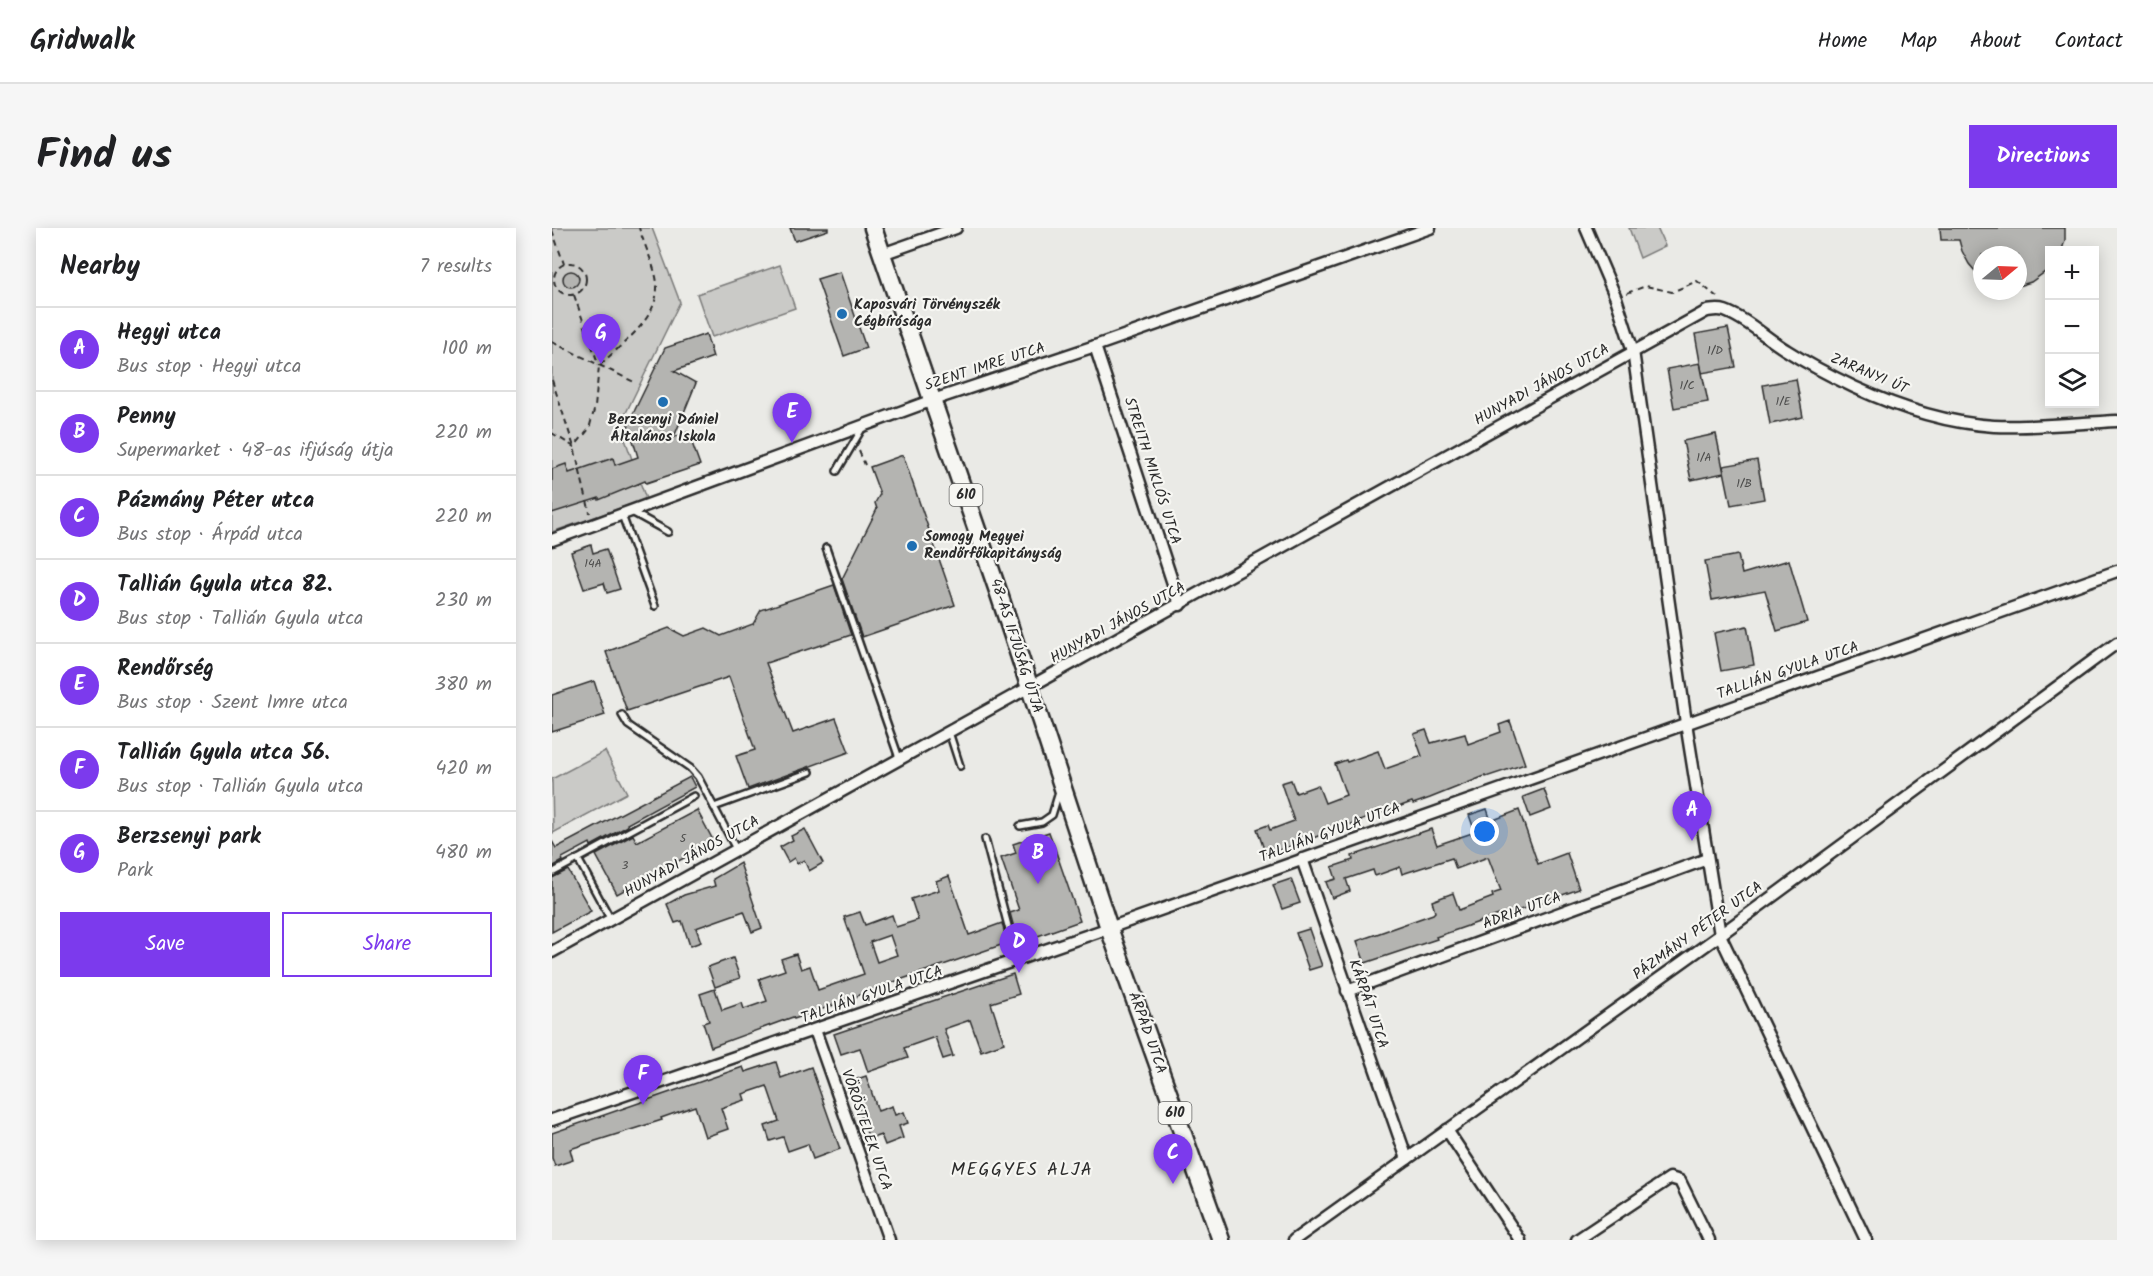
<!DOCTYPE html>
<html lang="en">
<head>
<meta charset="utf-8">
<style>
	:root { --surface:#fff; --page:#f6f6f6; --text:#202124; --muted:#757577; --line:#e0e0e0; --accent:#7c3aed }
	body { margin:0; font-family:Kalam,sans-serif; background:var(--page); color:var(--text) }
	.controls { position:absolute; right:18px; top:18px; display:grid; overflow:hidden; border-radius:0px; box-shadow:0 3px 15px #0003 }
	.controls button { width:54px; height:54px; display:grid; place-items:center; padding:0; border:0; border-bottom:2px solid var(--line); background:var(--surface); color:var(--text); font:30px sans-serif }
	.compass { position:absolute; left:1421px; top:18px; width:54px; height:54px; border-radius:50%; background:var(--surface); box-shadow:0 3px 15px #0003; rotate:71deg }
	.you { position:absolute; left:933px; top:604px; width:21px; height:21px; margin:-15px; border:4px solid #fff; border-radius:50%; background:#1a73e8; box-shadow:0 0 0 9px #1a73e833 }
	.badge { display:grid; place-items:center; width:39px; height:39px; border-radius:50%; background:var(--accent); color:#fff; font-size:20px; font-weight:700 }
	.pin { position:absolute; translate:-50% -50px; filter:drop-shadow(0 2px 3px #0008) }
	.pin::after { content:''; position:absolute; top:32px; width:21px; height:18px; background:inherit; clip-path:polygon(0 0,100% 0,50% 100%) }
	.list { margin:0; padding:0; list-style:none }
	h2 { display:flex; justify-content:space-between; align-items:center; height:78px; margin:0; padding:0 24px; font-size:26px }
	h2 small { font-size:20px; font-weight:400; color:var(--muted) }
	.list li { display:grid; grid-template-columns:39px 1fr auto; gap:18px; align-items:center; box-sizing:border-box; height:84px; padding:0 24px; border-top:2px solid var(--line) }
	.list b { display:block; font-size:22px; white-space:nowrap }
	.list p { margin:0; font-size:20px; white-space:nowrap; color:var(--muted) }
	.list em { font-size:20px; font-style:normal; color:var(--muted) }
	.actions { display:flex; gap:12px; padding:18px 24px }
	.actions a { flex:1; padding:14px 0; border:2px solid var(--accent); border-radius:0px; text-align:center; font-size:21px; color:var(--accent) }
	.actions .main { background:var(--accent); color:#fff }
	.icon { flex:none; width:33px; height:33px; fill:none; stroke:currentColor; stroke-width:2; stroke-linecap:round; stroke-linejoin:round }
	.map { position:relative; flex:none; width:1565px; height:1012px; overflow:hidden; border-radius:0px }
	header { display:flex; align-items:center; gap:36px; box-sizing:border-box; height:84px; padding:0 30px; background:var(--surface); border-bottom:2px solid var(--line) }
	header strong { font-size:28px }
	nav { display:flex; gap:33px; margin-inline-start:auto; font-size:21px }
	.intro { display:flex; align-items:center; justify-content:space-between; box-sizing:border-box; height:144px; padding:0 36px }
	h1 { margin:0; font-size:42px }
	.button { padding:15px 27px; border-radius:0px; background:var(--accent); color:#fff; font-size:21px; font-weight:700 }
	main { display:flex; gap:36px; padding:0 36px }
	aside { flex:1; background:var(--surface); border-radius:0px; box-shadow:0 3px 15px #0003 }
	.map>svg:first-child { display:block }
</style>
</head>
<body>
<header>
<strong>Gridwalk</strong>
<nav><a>Home</a><a>Map</a><a>About</a><a>Contact</a></nav>
</header>
<div class="intro"><h1>Find us</h1><a class="button">Directions</a></div>
<main>
<aside>
<h2>Nearby<small>7 results</small></h2>
<ul class="list">
<li><span class="badge">A</span><div><b>Hegyi utca</b><p>Bus stop · Hegyi utca</p></div><em>100 m</em></li>
<li><span class="badge">B</span><div><b>Penny</b><p>Supermarket · 48-as ifjúság útja</p></div><em>220 m</em></li>
<li><span class="badge">C</span><div><b>Pázmány Péter utca</b><p>Bus stop · Árpád utca</p></div><em>220 m</em></li>
<li><span class="badge">D</span><div><b>Tallián Gyula utca 82.</b><p>Bus stop · Tallián Gyula utca</p></div><em>230 m</em></li>
<li><span class="badge">E</span><div><b>Rendőrség</b><p>Bus stop · Szent Imre utca</p></div><em>380 m</em></li>
<li><span class="badge">F</span><div><b>Tallián Gyula utca 56.</b><p>Bus stop · Tallián Gyula utca</p></div><em>420 m</em></li>
<li><span class="badge">G</span><div><b>Berzsenyi park</b><p>Park</p></div><em>480 m</em></li>
</ul>
<div class="actions"><a class="main">Save</a><a>Share</a></div>
</aside>
<div class="map">
<svg width="1565" height="1012" viewBox="0 0 1565 1012">
	<rect width="100%" height="100%" fill="#eaeae6"/>
	<filter id="ink" filterUnits="userSpaceOnUse"><feTurbulence type="fractalNoise" baseFrequency=".0167" numOctaves="2"/><feDisplacementMap in="SourceGraphic" scale="12" xChannelSelector="R" yChannelSelector="G"/><feConvolveMatrix kernelMatrix="1 2 1 2 8 2 1 2 1" color-interpolation-filters="sRGB"/></filter>
	<g filter="url(#ink)">
		<g fill="#cacac7" stroke="#7a7a79" stroke-width="1.5">
			<polygon points="0,0 100,0 128,74 68,197 94,271 0,304"/>
			<polygon points="1077,0 1105,0 1113,18 1088,30"/>
			<polygon points="228,37 243,80 160,109 145,66"/>
			<polygon points="53,523 75,565 1,605 0,551"/>
		</g>
		<g fill="#b4b4b1" stroke="#2b2b2b" stroke-width="1.5" fill-rule="evenodd">
			<polygon points="238,0 276,0 276,2 243,13"/>
			<polygon points="1388,0 1513,0 1513,12 1510,22 1497,22 1497,41 1479,54 1466,58 1466,27 1430,27 1430,51 1417,36 1410,23 1407,12 1389,12"/>
			<circle cx="19" cy="51" r="8"/>
			<polygon points="288,44 314,120 292,128 265,51"/>
			<polygon points="1176,100 1184,139 1150,145 1143,106"/>
			<polygon points="154,106 161,129 122,143 144,155 122,209 136,204 148,237 94,255 93,253 47,272 47,270 0,285 0,241 14,236 17,245 61,230 63,237 86,229 76,196 113,120"/>
			<polygon points="1148,135 1156,174 1122,180 1115,141"/>
			<polygon points="1244,151 1251,189 1218,196 1211,157"/>
			<polygon points="1164,206 1172,245 1139,252 1131,213"/>
			<polygon points="351,227 403,377 310,409 290,351 325,281 323,275 328,266 318,239"/>
			<polygon points="1205,232 1212,271 1179,277 1171,238"/>
			<polygon points="39,317 41,325 54,321 68,361 55,365 52,355 32,361 19,324"/>
			<polygon points="1186,327 1190,346 1237,332 1255,394 1225,403 1213,362 1160,372 1153,333"/>
			<polygon points="282,357 299,407 214,435 241,505 284,490 297,524 196,561 184,528 203,522 177,449 75,483 54,424 117,400 132,408 154,400 169,408 201,396 209,382"/>
			<polygon points="1195,398 1202,437 1169,443 1162,405"/>
			<polygon points="42,453 53,487 0,504 0,467"/>
			<polygon points="958,493 973,536 934,549 933,548 878,570 861,576 860,574 714,627 705,601 716,597 718,602 742,593 729,555 739,552 744,565 766,557 773,575 794,567 783,536 794,532 795,534 826,523 833,541 870,528 862,506 874,502 879,515 913,506 916,516 949,504 947,497"/>
			<polygon points="138,549 143,559 75,596 76,598 39,618 38,615 10,630 11,633 0,639 0,613 4,620"/>
			<polygon points="992,561 999,581 978,589 971,569"/>
			<polygon points="935,581 939,593 967,582 986,636 1015,625 1027,661 948,689 947,687 884,709 885,711 813,735 805,713 881,686 883,684 880,673 901,665 907,682 941,669 940,666 949,663 936,629 904,641 900,630 850,646 848,639 823,648 821,642 794,651 798,663 780,670 774,654 784,651 780,639 801,632 800,628 879,601 885,617 923,604 917,587"/>
			<polygon points="145,582 162,614 65,666 44,627 81,607 85,614"/>
			<polygon points="253,601 271,635 257,643 252,632 245,636 242,630 236,634 228,619 241,612 239,608"/>
			<polygon points="497,604 528,693 466,715 458,685 467,682 449,630 464,625 461,616"/>
			<polygon points="188,635 210,700 200,704 192,683 144,700 149,714 138,718 130,693 123,695 115,676 132,667 163,658 161,651"/>
			<polygon points="16,642 39,683 0,704 0,650"/>
			<path d="M397,648L417,707L450,695L455,715L333,757L305,768V769L242,791L241,789L159,819L151,795L157,793L148,766L163,761L170,782L190,775L192,781L215,773L207,751L233,742L229,731L244,726L249,741L258,738L266,762L312,746L292,689L308,684L313,697L340,687L344,699L366,692L359,671L387,662L384,653ZM338,707L345,727L325,734L318,714Z"/>
			<polygon points="739,651 748,675 730,681 721,657"/>
			<polygon points="757,701 770,738 757,742 744,705"/>
			<polygon points="181,730 188,750 163,759 156,739"/>
			<polygon points="461,746 467,766 439,775 452,815 429,823 418,792 392,801 401,828 391,831 383,809 352,820 356,830 316,844 308,820 289,826 282,806"/>
			<polygon points="224,834 229,850 259,839 288,921 261,931 256,916 236,923 231,909 218,913 213,898 227,893 215,858 191,866 193,872 169,880 176,901 153,909 143,878 109,890 110,892 18,921 21,932 3,938 0,930 0,905 191,839 193,844"/>
			<polygon points="314,848 326,883 340,878 343,887 352,884 356,895 347,898 351,910 333,917 329,907 317,911 297,854"/>
		</g>
		<g fill="none" stroke-linecap="round" stroke-linejoin="round">
			<defs>
				<g id="service">
					<polyline points="285,243 311,199"/>
					<polyline points="78,283 116,304"/>
					<polyline points="70,287 103,378"/>
					<polyline points="274,320 347,530"/>
					<polyline points="70,487 76,497 138,540 146,549 162,579"/>
					<polyline points="397,504 408,538"/>
					<polyline points="468,598 490,594 500,587 507,564"/>
					<polyline points="433,611 465,732"/>
					<polyline points="184,621 162,579 258,544"/>
					<polyline points="0,645 26,631"/>
					<polyline points="59,692 26,631 142,568"/>
				</g>
				<g id="minor">
					<polyline points="1034,0 1064,70 1081,123 1134,495 1168,707 1314,1012"/>
					<polyline points="330,26 404,0"/>
					<polyline points="543,118 628,377"/>
					<polyline points="0,312 381,172 543,118 878,0"/>
					<polyline points="750,631 855,931"/>
					<path d="M0,724L1155,83C1162,82 1167,81 1173,83C1195,91 1214,110 1234,122C1256,136 1279,148 1302,159C1345,179 1394,195 1442,198C1483,200 1524,195 1565,193"/>
					<polyline points="795,763 1155,631"/>
					<polyline points="263,802 337,1012"/>
					<polyline points="0,892 557,700 1565,343"/>
					<polyline points="895,902 968,1012"/>
					<polyline points="742,1012 1168,707 1565,415"/>
					<polyline points="1025,1012 1118,950 1128,953 1157,1012"/>
				</g>
				<polyline id="primary" points="321,0 446,363 557,700 669,1012"/>
			</defs>
			<use href="#service" stroke="#2b2b2b" stroke-width="10"/>
			<use href="#minor" stroke="#2b2b2b" stroke-width="15"/>
			<use href="#primary" stroke="#2b2b2b" stroke-width="21"/>
			<g stroke="#2b2b2b" stroke-width="2" stroke-dasharray="6 4.5" stroke-linecap="butt">
				<polyline points="0,2 12,36"/>
				<circle cx="18" cy="51" r="16"/>
				<polyline points="1075,65 1094,58 1120,64 1145,53 1165,69"/>
				<polyline points="22,67 47,138"/>
				<polyline points="0,114 82,154"/>
				<polyline points="0,152 22,219 38,285"/>
				<path d="M0,205L22,219L37,201L43,179L47,138C72,113 112,88 104,49C100,32 92,16 87,0"/>
				<polyline points="307,223 313,237"/>
			</g>
			<use href="#service" stroke="#f6f6f2" stroke-width="5"/>
			<use href="#minor" stroke="#f6f6f2" stroke-width="10"/>
			<use href="#primary" stroke="#f6f6f2" stroke-width="16"/>
		</g>
	</g>
	<g fill="#1f6fb2" stroke="#f6f6f2" stroke-width="2">
		<circle cx="290" cy="86" r="6"/>
		<circle cx="111" cy="174" r="6"/>
		<circle cx="360" cy="318" r="6"/>
	</g>
	<g text-anchor="middle" dominant-baseline="central" stroke-width="4.5" stroke-linejoin="round" paint-order="stroke">
		<g font-size="12" fill="#4d4d4c">
			<text x="1163" y="122">1/D</text>
			<text x="1135" y="157">1/C</text>
			<text x="1231" y="173">1/E</text>
			<text x="1152" y="229">1/A</text>
			<text x="1192" y="255">1/B</text>
			<text x="41" y="335">14A</text>
			<text x="131" y="610">5</text>
			<text x="73" y="637">3</text>
		</g>
		<g fill="#f6f6f2" stroke="#686867" stroke-width="1.5">
			<rect x="397.5" y="256" width="33" height="22" rx="4.5"/>
			<rect x="606.5" y="874" width="33" height="22" rx="4.5"/>
		</g>
		<g font-size="14" font-weight="bold" fill="#2b2b2b">
			<text x="414" y="267">610</text>
			<text x="623" y="885">610</text>
		</g>
		<g font-size="15" font-weight="bold" fill="#2b2b2b" stroke="#f6f6f2" text-anchor="start">
			<text x="302" y="77">Kaposvári Törvényszék<tspan x="302" dy="17">Cégbírósága</tspan></text>
			<text x="111" y="192" text-anchor="middle">Berzsenyi Dániel<tspan x="111" dy="17">Általános Iskola</tspan></text>
			<text x="372" y="309">Somogy Megyei<tspan x="372" dy="17">Rendőrfőkapitányság</tspan></text>
		</g>
		<g font-size="15" fill="#2b2b2b" stroke="#f6f6f2">
			<text transform="translate(433 139) rotate(-18)">SZENT IMRE UTCA</text>
			<text transform="translate(1317 146) rotate(23)">ZARANYI ÚT</text>
			<text transform="translate(990 157) rotate(-29)">HUNYADI JÁNOS UTCA</text>
			<text transform="translate(600 243) rotate(72)">STREITH MIKLÓS UTCA</text>
			<text transform="translate(566 395) rotate(-29)">HUNYADI JÁNOS UTCA</text>
			<text transform="translate(464 418) rotate(72)">48-AS IFJÚSÁG ÚTJA</text>
			<text transform="translate(1236 443) rotate(-19)">TALLIÁN GYULA UTCA</text>
			<text transform="translate(778 605) rotate(-20)">TALLIÁN GYULA UTCA</text>
			<text transform="translate(140 629) rotate(-29)">HUNYADI JÁNOS UTCA</text>
			<text transform="translate(970 683) rotate(-20)">ADRIA UTCA</text>
			<text transform="translate(1146 703) rotate(-36)">PÁZMÁNY PÉTER UTCA</text>
			<text transform="translate(320 767) rotate(-19)">TALLIÁN GYULA UTCA</text>
			<text transform="translate(816 776) rotate(71)">KÁRPÁT UTCA</text>
			<text transform="translate(595 805) rotate(70)">ÁRPÁD UTCA</text>
			<text transform="translate(314 902) rotate(71)">VÖRÖSTELEK UTCA</text>
		</g>
		<g font-size="18" letter-spacing="1.5" fill="#2b2b2b" stroke="#f6f6f2">
			<text x="470" y="942">MEGGYES ALJA</text>
		</g>
	</g>
</svg>
<div class="controls">
<button>+</button>
<button>−</button>
<button><svg class="icon" aria-label="layers" viewBox="0 0 24 24"><path d="M12 4l9 5-9 5-9-5zM3 14l9 5 9-5"/></svg></button>
</div>
<svg class="compass" viewBox="-18 -18 36 36"><path d="M0-13l5 13h-10z" fill="#e53935"/><path d="M0 13l5-13h-10z" fill="#757577"/></svg>
<div class="you"></div>
<div class="pin badge" style="left:1140px;top:613px">A</div>
<div class="pin badge" style="left:486px;top:656px">B</div>
<div class="pin badge" style="left:621px;top:956px">C</div>
<div class="pin badge" style="left:467px;top:745px">D</div>
<div class="pin badge" style="left:240px;top:215px">E</div>
<div class="pin badge" style="left:91px;top:877px">F</div>
<div class="pin badge" style="left:49px;top:136px">G</div>
</div>
</main>
</body>
</html>
